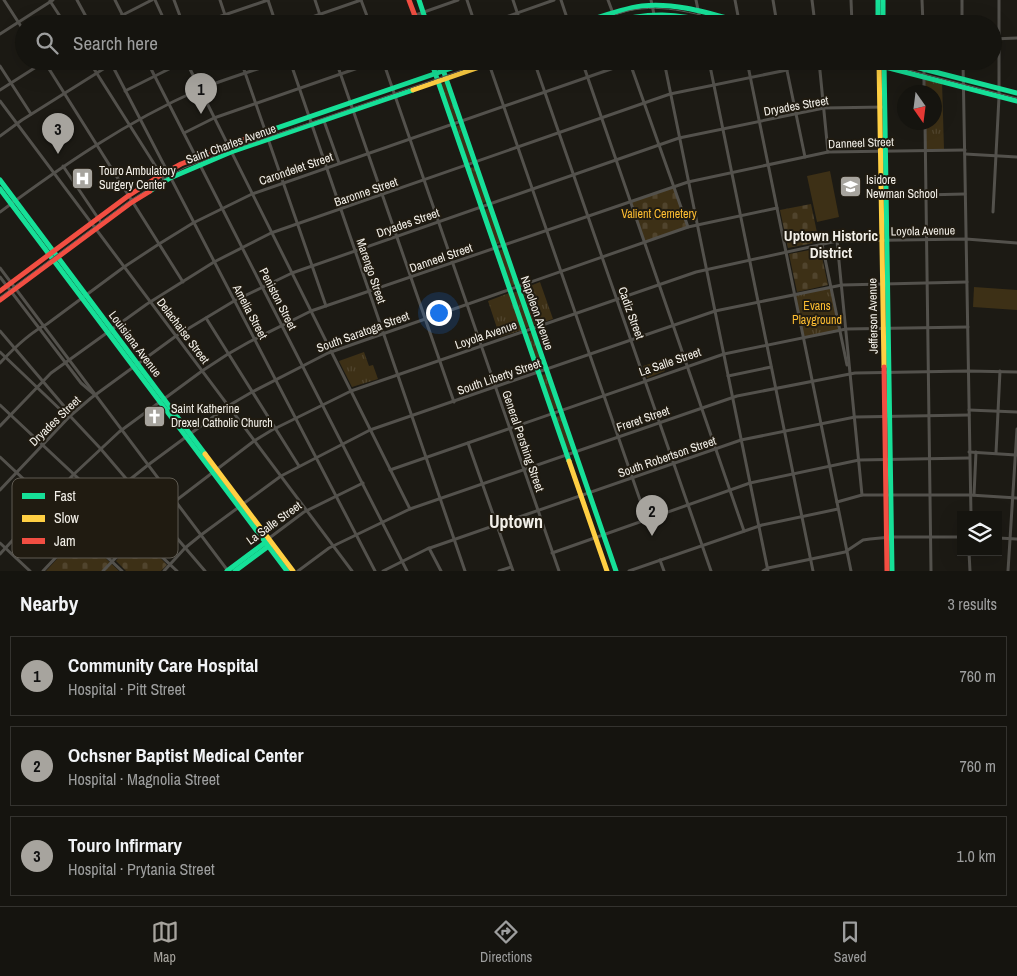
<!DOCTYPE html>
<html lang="en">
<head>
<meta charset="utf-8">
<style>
	:root { --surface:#15140f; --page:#1e1d18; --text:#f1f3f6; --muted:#9d9e9e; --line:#34332f; --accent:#a7a49e }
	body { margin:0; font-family:"Archivo Narrow",sans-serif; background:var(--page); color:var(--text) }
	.controls { position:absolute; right:15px; bottom:15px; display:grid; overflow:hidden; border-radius:0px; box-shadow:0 5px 20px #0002 }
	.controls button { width:45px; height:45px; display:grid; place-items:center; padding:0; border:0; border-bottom:1px solid var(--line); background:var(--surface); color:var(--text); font:25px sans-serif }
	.compass { position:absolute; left:897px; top:85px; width:45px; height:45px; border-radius:50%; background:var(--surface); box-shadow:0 5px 20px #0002; rotate:166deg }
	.you { position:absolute; left:438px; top:312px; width:18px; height:18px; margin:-12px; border:4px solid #fff; border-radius:50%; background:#1a73e8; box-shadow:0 0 0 8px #1a73e833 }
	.badge { display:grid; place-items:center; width:32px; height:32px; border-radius:50%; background:var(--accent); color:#111; font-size:16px; font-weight:700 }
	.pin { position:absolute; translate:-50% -41px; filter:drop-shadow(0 1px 2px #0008) }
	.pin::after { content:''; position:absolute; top:26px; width:18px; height:15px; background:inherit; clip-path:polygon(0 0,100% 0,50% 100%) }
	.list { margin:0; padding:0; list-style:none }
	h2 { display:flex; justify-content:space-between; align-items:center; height:65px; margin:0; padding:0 20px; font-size:21px }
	h2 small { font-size:16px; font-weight:400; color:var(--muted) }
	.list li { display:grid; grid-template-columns:32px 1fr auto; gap:15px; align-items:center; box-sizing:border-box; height:80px; margin:0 10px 10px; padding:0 10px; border:1px solid var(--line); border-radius:0px }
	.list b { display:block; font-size:19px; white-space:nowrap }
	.list p { margin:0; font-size:16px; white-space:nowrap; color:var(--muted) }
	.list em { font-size:16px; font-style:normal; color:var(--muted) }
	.icon { flex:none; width:28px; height:28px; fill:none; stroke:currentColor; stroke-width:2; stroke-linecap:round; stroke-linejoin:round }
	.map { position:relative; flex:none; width:1017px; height:571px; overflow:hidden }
	.search { position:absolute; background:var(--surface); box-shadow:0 5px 20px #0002; left:15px; right:15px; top:15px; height:55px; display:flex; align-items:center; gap:12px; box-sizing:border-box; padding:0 18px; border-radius:28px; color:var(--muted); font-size:19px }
	.sheet { height:335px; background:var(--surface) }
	nav { display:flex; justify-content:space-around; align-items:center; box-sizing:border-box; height:70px; border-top:1px solid var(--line); background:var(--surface); font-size:14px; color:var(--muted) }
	nav a { display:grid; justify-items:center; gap:2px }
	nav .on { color:var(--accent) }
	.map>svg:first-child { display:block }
</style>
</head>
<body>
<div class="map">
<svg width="1017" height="571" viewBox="0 0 1017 571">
	<defs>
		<pattern id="grass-tufts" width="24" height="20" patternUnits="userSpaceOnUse" patternTransform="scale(1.25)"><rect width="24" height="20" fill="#3d3016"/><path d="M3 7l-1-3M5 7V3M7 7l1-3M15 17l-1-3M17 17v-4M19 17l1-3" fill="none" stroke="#50442d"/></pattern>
		<pattern id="cemetery-stones" width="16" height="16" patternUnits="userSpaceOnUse" patternTransform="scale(1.25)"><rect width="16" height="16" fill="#3d3016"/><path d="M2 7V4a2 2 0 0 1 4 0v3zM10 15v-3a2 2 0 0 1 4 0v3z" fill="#50442d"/></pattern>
	</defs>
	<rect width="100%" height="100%" fill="#1c1a14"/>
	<g fill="url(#grass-tufts)">
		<polygon points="924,77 942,81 944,150 925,150 925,123 934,122 934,92 924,92"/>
		<polygon points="446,82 459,119 453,121 441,84"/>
		<polygon points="461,125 473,161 468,162 456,126"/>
		<polygon points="475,167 487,202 482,203 470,168"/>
		<polygon points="489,208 501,243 496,244 484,210"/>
		<polygon points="504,249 516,285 511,286 498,251"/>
		<polygon points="540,282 553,319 534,325 522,289"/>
		<polygon points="831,287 840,330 803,338 795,295"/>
		<polygon points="518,291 530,327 525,328 513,293"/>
		<polygon points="509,293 522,330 500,337 488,301"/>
		<polygon points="532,332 545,367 539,369 527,334"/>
		<polygon points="364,352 369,366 373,365 378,379 352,387 339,361"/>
		<polygon points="547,374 559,408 553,410 541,375"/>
		<polygon points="561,415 573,449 567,451 556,417"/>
	</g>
	<g fill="url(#cemetery-stones)">
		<polygon points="673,187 688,227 645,242 630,201"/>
		<polygon points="811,204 819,242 788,248 780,210"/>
		<polygon points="820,248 828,285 797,292 789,254"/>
		<polygon points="80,534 119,571 46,571"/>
		<polygon points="138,534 167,565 161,571 126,571 116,561"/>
	</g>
	<g fill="#3d3016">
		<polygon points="830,171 839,217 817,222 807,176"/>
		<polygon points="974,287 1017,290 1017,310 973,307"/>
		<polygon points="826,292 828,300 816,303 814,295"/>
		<polygon points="832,317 834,327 824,329 822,319"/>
		<polygon points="661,360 665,371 647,378 643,366"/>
	</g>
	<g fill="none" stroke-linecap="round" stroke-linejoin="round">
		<g stroke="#53514c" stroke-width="3">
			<polyline points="4,0 24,31"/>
			<polyline points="77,0 90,24"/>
			<polyline points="115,0 127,24"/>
			<polyline points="155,0 166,24"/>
			<polyline points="174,0 183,24"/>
			<polyline points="220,0 228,24"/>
			<polyline points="268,0 276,24"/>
			<polyline points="315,0 323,24"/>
			<polyline points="361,0 370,24"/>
			<polyline points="467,0 475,24"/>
			<polyline points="513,0 521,24"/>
			<polyline points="561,0 569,24"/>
			<polyline points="608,0 617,24"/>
			<polyline points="651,0 656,24"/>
			<polyline points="696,0 701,24"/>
			<polyline points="735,0 739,21"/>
			<polyline points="773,0 777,24"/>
			<polyline points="812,0 815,24"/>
			<polyline points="851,0 852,24"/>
			<polyline points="922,0 923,24"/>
			<polyline points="962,0 962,24"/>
			<polyline points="50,1 65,24"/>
			<polyline points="105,24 152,0"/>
			<polyline points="198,24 268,0"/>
			<polyline points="292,24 361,0"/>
			<polyline points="390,24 458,0"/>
			<polyline points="486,24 554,0"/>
			<polyline points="0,34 53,0"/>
			<polyline points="993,39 1017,38"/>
			<polyline points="44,61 183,282"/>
			<polyline points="89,61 165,181"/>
			<polyline points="110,61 375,571"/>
			<polyline points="147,61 407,571"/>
			<polyline points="186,61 410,509"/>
			<polyline points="241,61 326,306"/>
			<polyline points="290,61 465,571"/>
			<polyline points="336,61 454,402"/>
			<polyline points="383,61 559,571"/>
			<polyline points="488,61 647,520"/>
			<polyline points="534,61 711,571"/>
			<polyline points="582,61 744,531"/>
			<polyline points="664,61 768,571"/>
			<polyline points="709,61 813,571"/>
			<polyline points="747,61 851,571"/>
			<polyline points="785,61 805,157"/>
			<polyline points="819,61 828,152"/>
			<polyline points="924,61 924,92"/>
			<polyline points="963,61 971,515"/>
			<polyline points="630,63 688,227"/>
			<polyline points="0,66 31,114"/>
			<polyline points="0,90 44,62"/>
			<polyline points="125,91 185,61"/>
			<polyline points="0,101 352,571"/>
			<polyline points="324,121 339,163"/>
			<polyline points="925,122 931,571"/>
			<polyline points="184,133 214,118 378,61"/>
			<polyline points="0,136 22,120 116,61"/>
			<polyline points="965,154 1017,157"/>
			<polyline points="63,166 102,224"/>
			<polyline points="881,196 965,194"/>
			<path d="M0,212C62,166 126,122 198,90C224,79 253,71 281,61"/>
			<polyline points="993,212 999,97 999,0"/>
			<polyline points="837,241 862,495"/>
			<polyline points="822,244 847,365"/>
			<polyline points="0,268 228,571"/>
			<polyline points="0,277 81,383 95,395"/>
			<polyline points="206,318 299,466"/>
			<polyline points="0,331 69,412 70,416 100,448 205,571"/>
			<polyline points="0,352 66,415 70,416"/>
			<path d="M0,363C14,348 29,333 47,324L124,267L159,244L193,223L252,194L634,61"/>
			<polyline points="728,376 771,367"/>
			<polyline points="0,405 177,571"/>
			<polyline points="969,410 1017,412"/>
			<polyline points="0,426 51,373 147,304 214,262 271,233 670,94 787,70"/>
			<polyline points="468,443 513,571"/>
			<polyline points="969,452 1016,455"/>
			<polyline points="996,453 1000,371"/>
			<polyline points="0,457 122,571"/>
			<polyline points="390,470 724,354 846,329 968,327"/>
			<polyline points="0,490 70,416 91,398 176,336 234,301 292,273 679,138 824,108 885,107"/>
			<polyline points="974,495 976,452"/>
			<polyline points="837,502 862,495 970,495 1017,498"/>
			<polyline points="998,538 1017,539"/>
			<polyline points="268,539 304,512 363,483"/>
			<polyline points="0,543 30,571"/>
			<polyline points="429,548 441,571"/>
			<polyline points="969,552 970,571"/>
			<polyline points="552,553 750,483 859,460 969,458"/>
			<polyline points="0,554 73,475 119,432 202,371 228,354 249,342 311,311 688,182 828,152 965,150"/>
			<polyline points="660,560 664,571"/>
			<polyline points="43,571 128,481 148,465 228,406 252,392 328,353 688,227 777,208"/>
			<polyline points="103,571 157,515 254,441 272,430 351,391 696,272 837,241 966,239 1017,243"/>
			<polyline points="164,571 185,548 201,535 281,476 370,430 715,311 842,285 967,282"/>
			<polyline points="298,571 329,548 410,509 737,396 855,373 968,371 1017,372"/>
			<polyline points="383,571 427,549 741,440 855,417 969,415"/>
			<polyline points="499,571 511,567"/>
			<polyline points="629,571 762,525 838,509"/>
			<polyline points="763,571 768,568 845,552 863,540 870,539 891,537 961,537"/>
			<polyline points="1008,571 1017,429"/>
		</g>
		<g stroke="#16e098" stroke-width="5">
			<polyline points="419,0 427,24"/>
			<polyline points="878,0 878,24"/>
			<polyline points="883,0 883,24"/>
			<path d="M579,24C600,17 620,9 642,6C678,2 714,15 748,24"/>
			<path d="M606,24C649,11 676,13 719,24"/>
			<polyline points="431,61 569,461"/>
			<polyline points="440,61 616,571"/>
			<polyline points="862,61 1017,101"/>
			<polyline points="884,61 892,571"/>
			<polyline points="892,61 1017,93"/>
			<polyline points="245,139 472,61"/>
			<polyline points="0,180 205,454"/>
			<polyline points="0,189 287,571"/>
			<polyline points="150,191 170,178 231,152 413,90"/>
			<polyline points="227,571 266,542"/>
			<polyline points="235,571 270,545"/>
		</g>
		<g stroke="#ffcf43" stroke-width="5">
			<polyline points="879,61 884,367"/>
			<polyline points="413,90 497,61"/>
			<polyline points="205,454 293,571"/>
			<polyline points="569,461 607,571"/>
		</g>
		<g stroke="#f24e42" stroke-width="5">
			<polyline points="409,0 418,24"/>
			<polyline points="0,291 128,196 161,175 181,164 245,139"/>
			<polyline points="0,300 132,202 150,191"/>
			<polyline points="884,367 887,571"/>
		</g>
		<g stroke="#5b5955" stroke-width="1">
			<path d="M592,24C604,20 616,14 628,11C665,3 699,15 735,24"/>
			<polyline points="874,61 1017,98"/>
			<polyline points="0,297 129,201 164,179 184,168 228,151 488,61"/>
		</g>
	</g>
	<defs>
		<symbol id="hospital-square" viewBox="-11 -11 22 22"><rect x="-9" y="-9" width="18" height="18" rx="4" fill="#a7a49e" stroke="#201b11"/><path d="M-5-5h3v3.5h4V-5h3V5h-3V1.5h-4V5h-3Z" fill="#fff"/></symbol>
		<symbol id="school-square" viewBox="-11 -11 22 22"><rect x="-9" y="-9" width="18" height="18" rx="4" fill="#a7a49e" stroke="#201b11"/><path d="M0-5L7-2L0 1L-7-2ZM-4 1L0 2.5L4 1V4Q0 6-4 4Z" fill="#fff"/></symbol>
		<symbol id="church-square" viewBox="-11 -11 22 22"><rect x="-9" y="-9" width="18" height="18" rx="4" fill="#a7a49e" stroke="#201b11"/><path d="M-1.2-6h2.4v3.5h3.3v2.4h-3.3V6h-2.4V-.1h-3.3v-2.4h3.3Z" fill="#fff"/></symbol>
	</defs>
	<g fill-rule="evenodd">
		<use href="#hospital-square" x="70" y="166" width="25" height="25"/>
		<use href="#school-square" x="838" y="174" width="25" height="25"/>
		<use href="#church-square" x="142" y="404" width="25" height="25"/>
	</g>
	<g text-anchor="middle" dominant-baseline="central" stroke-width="4" stroke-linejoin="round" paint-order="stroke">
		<g font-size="12" fill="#f2efe8" stroke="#201b11">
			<text transform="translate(796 106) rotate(-10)">Dryades Street</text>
			<text transform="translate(861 143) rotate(-2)">Danneel Street</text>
			<text transform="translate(231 144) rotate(-20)">Saint Charles Avenue</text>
			<text transform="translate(296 169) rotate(-19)">Carondelet Street</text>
			<text transform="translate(366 192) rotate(-19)">Baronne Street</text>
			<text transform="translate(408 223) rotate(-19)">Dryades Street</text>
			<text transform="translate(923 231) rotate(-1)">Loyola Avenue</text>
			<text transform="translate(441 258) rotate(-19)">Danneel Street</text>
			<text transform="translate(371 271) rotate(71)">Marengo Street</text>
			<text transform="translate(278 299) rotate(63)">Peniston Street</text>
			<text transform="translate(250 312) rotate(62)">Amelia Street</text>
			<text transform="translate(537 313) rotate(71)">Napoleon Avenue</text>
			<text transform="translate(631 313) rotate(70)">Cadiz Street</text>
			<text transform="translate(873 316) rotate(-91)">Jefferson Avenue</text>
			<text transform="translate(183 331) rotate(53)">Delachaise Street</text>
			<text transform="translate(363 332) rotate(-20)">South Saratoga Street</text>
			<text transform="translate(486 335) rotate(-19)">Loyola Avenue</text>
			<text transform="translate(135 344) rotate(53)">Louisiana Avenue</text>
			<text transform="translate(670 362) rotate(-19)">La Salle Street</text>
			<text transform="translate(499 377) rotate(-19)">South Liberty Street</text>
			<text transform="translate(643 419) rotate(-19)">Freret Street</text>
			<text transform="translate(55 421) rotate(-44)">Dryades Street</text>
			<text transform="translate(523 441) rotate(71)">General Pershing Street</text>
			<text transform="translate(667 457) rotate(-19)">South Robertson Street</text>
			<text transform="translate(274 523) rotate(-36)">La Salle Street</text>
		</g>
		<g font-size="12" fill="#f2efe8" stroke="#201b11" text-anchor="start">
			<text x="99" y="171">Touro Ambulatory<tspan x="99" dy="14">Surgery Center</tspan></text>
			<text x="866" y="180">Isidore<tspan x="866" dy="14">Newman School</tspan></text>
			<text x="171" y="409">Saint Katherine<tspan x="171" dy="14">Drexel Catholic Church</tspan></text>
		</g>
		<g font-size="12" fill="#febe32" stroke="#201b11">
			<text x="659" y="214">Valient Cemetery</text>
			<text x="817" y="306">Evans<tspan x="817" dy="14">Playground</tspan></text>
		</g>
		<g font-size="15" font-weight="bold" fill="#f2efe8" stroke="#201b11">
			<text x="831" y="235">Uptown Historic<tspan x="831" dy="17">District</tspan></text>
		</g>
		<g font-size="18" font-weight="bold" fill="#f2efe8" stroke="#201b11">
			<text x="516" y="521">Uptown</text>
		</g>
	</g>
	<rect x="12" y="478" width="166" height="80" rx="8" fill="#201b11" stroke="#5f5b52" stroke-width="1"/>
	<rect x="22" y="493" width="23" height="6" fill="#16e098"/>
	<rect x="22" y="515" width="23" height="7" fill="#ffcf43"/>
	<rect x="22" y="538" width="23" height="6" fill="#f24e42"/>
	<g font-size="14" fill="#f2efe8">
		<text x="54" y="501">Fast</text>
		<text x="54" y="523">Slow</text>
		<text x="54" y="546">Jam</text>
	</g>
</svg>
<div class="controls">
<button><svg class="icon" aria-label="layers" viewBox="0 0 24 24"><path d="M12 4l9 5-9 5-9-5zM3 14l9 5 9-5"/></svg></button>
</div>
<svg class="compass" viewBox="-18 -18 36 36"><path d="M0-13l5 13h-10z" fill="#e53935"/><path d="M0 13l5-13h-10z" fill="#9d9e9e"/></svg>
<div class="you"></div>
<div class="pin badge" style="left:201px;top:114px">1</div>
<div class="pin badge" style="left:652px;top:536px">2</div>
<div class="pin badge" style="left:58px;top:154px">3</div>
<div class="search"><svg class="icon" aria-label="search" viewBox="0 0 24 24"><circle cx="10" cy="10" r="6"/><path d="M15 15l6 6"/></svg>Search here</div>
</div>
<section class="sheet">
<h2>Nearby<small>3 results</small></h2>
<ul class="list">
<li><span class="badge">1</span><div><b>Community Care Hospital</b><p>Hospital · Pitt Street</p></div><em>760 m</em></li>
<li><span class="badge">2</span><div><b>Ochsner Baptist Medical Center</b><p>Hospital · Magnolia Street</p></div><em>760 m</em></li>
<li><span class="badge">3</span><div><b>Touro Infirmary</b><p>Hospital · Prytania Street</p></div><em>1.0 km</em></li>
</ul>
</section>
<nav>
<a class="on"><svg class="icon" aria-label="map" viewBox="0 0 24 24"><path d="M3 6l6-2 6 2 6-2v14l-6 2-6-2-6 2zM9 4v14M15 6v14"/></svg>Map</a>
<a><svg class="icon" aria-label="directions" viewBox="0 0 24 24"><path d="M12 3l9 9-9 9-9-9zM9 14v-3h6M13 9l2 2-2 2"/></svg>Directions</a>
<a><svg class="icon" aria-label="saved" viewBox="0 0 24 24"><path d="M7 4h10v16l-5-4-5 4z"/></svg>Saved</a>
</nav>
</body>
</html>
